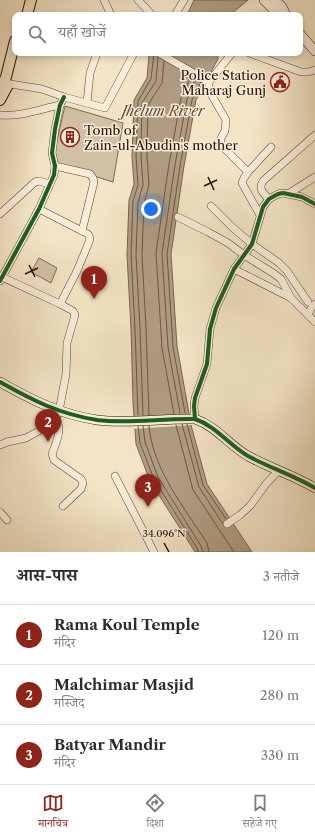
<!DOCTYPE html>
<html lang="hi">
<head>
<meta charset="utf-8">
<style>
	:root { --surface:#fff; --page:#f2f2f3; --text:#2b2b33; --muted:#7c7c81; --line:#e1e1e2; --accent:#8f2418 }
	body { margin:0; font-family:"Libre Caslon Text","Noto Serif Devanagari",serif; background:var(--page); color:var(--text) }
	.you { position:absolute; left:151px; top:209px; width:14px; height:14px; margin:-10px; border:3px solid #fff; border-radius:50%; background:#1a73e8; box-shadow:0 0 0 6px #1a73e833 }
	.badge { display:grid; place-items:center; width:26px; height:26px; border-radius:50%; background:var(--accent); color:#fff; font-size:13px; font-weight:700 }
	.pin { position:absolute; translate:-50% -33px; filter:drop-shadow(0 1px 2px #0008) }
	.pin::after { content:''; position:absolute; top:21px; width:14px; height:12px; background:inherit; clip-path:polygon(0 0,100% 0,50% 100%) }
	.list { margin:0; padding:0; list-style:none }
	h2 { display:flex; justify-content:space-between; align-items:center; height:52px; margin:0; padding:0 16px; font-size:17px }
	h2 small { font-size:13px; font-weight:400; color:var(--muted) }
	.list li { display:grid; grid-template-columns:26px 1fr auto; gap:12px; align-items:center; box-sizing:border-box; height:60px; padding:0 16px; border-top:1px solid var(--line) }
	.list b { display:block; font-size:15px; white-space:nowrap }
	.list p { margin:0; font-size:13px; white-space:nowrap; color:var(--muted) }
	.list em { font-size:13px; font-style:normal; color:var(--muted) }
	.icon { flex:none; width:22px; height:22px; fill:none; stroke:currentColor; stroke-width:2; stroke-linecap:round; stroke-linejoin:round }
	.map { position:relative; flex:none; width:315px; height:552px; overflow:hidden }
	.search { position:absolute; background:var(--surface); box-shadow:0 2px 6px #0003; left:12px; right:12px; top:12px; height:44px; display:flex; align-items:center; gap:10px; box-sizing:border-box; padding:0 14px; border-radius:8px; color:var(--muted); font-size:15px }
	.sheet { height:232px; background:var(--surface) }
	nav { display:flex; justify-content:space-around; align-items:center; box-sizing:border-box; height:56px; border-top:1px solid var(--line); background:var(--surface); font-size:11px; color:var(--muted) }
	nav a { display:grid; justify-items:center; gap:2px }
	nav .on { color:var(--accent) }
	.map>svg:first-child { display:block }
</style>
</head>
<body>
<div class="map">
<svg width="315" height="552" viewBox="0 0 315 552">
	<rect width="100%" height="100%" fill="#f2e4c5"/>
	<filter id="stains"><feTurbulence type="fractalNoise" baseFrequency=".005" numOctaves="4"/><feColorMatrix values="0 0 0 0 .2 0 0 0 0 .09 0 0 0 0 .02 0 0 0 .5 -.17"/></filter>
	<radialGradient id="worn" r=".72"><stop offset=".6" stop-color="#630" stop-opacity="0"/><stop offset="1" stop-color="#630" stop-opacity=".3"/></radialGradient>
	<g fill="#d1c0a4" stroke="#806852">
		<polygon points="65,106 123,123 113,182 97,177 90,173 56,165 54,153"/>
		<polygon points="39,258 57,268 51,283 31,272"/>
	</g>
	<g fill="#af9c82" stroke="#7b644e">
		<polygon points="194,0 248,0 230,15 187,15"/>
		<polygon points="152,53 218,53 218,59 196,100 184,166 171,254 177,346 191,425 207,484 252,552 195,552 150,481 136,444 133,402 131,329 127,255 129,200 134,184 132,156 134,100 147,78 149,55"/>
	</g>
	<polygon fill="#f2e4c5" points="191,415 193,425 133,429 132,418"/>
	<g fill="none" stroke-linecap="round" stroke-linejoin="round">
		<g stroke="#6e5641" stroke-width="1">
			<polyline points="180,413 168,347 162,253 175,165 187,99 196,80"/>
			<polyline points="185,413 173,347 167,254 180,166 192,100 201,82"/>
			<polyline points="174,414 162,348 156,253 169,164 181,98 191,77"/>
			<polyline points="138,415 135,329 131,255 133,201 138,185 136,156 138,101 151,79 154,53"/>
			<polyline points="143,415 140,328 136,255 138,202 143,185 141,156 142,103 156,81 158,58"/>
			<polyline points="149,415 146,328 142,255 144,203 149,185 147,156 148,105 162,83 164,61"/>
			<polyline points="182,424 199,487 223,524"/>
			<polyline points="187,424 203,485 226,519"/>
			<polyline points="176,425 193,490 234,552"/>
			<polyline points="138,426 140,443 154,479 197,548 198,552"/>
			<polyline points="143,426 145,442 158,477 201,546 203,552"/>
			<path d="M149,426C153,470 184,507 207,543L209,552"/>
		</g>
		<defs>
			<g id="street">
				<polyline points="104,0 111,15"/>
				<polyline points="138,0 152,15"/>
				<polyline points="175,15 184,0"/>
				<polyline points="159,53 209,82"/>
				<polyline points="232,53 209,82 209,90 211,94 226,120 225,131 221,138 220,144 248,172 244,178 242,183 260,215"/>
				<polyline points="249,53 301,72 308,72 315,70"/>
				<polyline points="4,83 42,89 64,97 105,108 134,53"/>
				<polyline points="87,103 90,73 97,53"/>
				<path d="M0,115C21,117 40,109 60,105"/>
				<polyline points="55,166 90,174 93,178 94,182 82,231"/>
				<polyline points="248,172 271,147"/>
				<polyline points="288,194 315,177"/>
				<path d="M269,199C263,193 258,189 263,181L315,135"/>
				<polyline points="211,206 232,227 252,244 279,263 287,271 308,302"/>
				<polyline points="0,214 35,182 39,181 50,184"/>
				<polyline points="178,217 208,232 228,243 244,255 273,273 281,279 291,298"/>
				<polyline points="234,269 291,298 315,322"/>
				<polyline points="0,276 60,304 77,271 89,242 90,238 88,234 39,209"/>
				<polyline points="0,281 39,209 54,175 55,166 52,153 55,129 60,105 64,97"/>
				<polyline points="308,315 312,307 315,304"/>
				<path d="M56,417C62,430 57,441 52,454L54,460L81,479L83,483L81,489L63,506"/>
				<polyline points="195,419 194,406 195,398 207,364 210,329 216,308 234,269 252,244 263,207 269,199 278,194 283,193 302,197 315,204"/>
				<polyline points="0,445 7,442 26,438 46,427 56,417 59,411 66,374 67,343 75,315 73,311 60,304"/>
				<polyline points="115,476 154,552"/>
				<polyline points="0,512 7,520"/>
				<polyline points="227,524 240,515 250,506 266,484 279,470"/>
			</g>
			<g id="secondary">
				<polyline points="264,0 279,15"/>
				<polyline points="275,0 282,7 286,15"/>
				<polyline points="300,34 315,51"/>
				<path d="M0,382C32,400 59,414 97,420C129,424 162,418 195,419C216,426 229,445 248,456C270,468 293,475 315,488"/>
			</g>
			<g id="primary">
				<polyline points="27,15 31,0"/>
				<polyline points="0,90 6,77 15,41"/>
				<polyline points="0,100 8,85"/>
			</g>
		</defs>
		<use href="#street" stroke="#5f4431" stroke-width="8"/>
		<use href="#secondary" stroke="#2e0f00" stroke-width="10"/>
		<use href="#primary" stroke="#2e0f00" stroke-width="12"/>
		<use href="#street" stroke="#f7edd9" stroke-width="7"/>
		<use href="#secondary" stroke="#f7edd9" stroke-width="9"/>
		<use href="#primary" stroke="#f2e4c5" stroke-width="10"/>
		<defs>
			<g id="cycleway">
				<polyline points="0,281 39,209 54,175 55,166 52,153 55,129 60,105 64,97"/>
				<path d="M0,382C32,400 59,414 97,420C129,424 162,418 195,419C216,426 229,445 248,456C270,468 293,475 315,488"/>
				<polyline points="195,419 194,406 195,398 207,364 210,329 216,308 234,269 252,244 263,207 269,199 278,194 283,193 302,197 315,204"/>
			</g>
		</defs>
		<use href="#cycleway" stroke="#f7edd9" stroke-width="6"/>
		<use href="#cycleway" stroke="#1b5e20" stroke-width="4"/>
	</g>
	<path fill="none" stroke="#2e0f00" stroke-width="1.5" d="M208,177L214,190M204,186L217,180M29,265L35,277M25,274L38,268M164,543L169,552"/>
	<defs>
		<symbol id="civic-ring" viewBox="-11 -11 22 22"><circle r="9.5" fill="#f7edd9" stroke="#8f2418" stroke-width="1.5"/><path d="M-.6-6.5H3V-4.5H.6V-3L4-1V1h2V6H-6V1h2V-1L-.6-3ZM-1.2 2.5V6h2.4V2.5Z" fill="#8f2418"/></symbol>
		<symbol id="building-ring" viewBox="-11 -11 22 22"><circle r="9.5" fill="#f7edd9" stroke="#8f2418" stroke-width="1.5"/><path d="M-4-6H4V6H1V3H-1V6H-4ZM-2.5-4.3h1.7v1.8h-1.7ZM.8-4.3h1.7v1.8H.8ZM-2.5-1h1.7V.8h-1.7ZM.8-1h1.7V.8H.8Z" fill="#8f2418"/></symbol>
	</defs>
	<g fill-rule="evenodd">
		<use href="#civic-ring" x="269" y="71" width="22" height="22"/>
		<use href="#building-ring" x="59" y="126" width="22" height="22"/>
	</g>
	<g text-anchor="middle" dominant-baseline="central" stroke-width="3" stroke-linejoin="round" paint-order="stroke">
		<g font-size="13" fill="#2e0f00" stroke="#f7edd9" text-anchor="end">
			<text x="266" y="75">Police Station<tspan x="266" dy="15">Maharaj Gunj</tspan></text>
			<text x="84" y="130" text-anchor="start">Tomb of<tspan x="84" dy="15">Zain-ul-Abudin's mother</tspan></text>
		</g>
		<g font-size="14" font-style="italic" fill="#684e3a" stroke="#f7edd9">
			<text x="163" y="111">Jhelum River</text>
		</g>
	</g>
	<g font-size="10" text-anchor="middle" fill="#2e0f00" stroke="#f7edd9" stroke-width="3" stroke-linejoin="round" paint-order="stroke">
		<text x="164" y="537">34.096°N</text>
	</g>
	<rect width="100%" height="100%" filter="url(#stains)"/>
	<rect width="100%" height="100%" fill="url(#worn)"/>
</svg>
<div class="you"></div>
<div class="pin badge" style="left:94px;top:299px">1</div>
<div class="pin badge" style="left:48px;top:442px">2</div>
<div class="pin badge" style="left:148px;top:507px">3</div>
<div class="search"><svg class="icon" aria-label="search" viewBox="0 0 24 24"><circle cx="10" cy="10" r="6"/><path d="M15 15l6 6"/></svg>यहाँ खोजें</div>
</div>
<section class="sheet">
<h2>आस-पास<small>3 नतीजे</small></h2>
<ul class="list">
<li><span class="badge">1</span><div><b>Rama Koul Temple</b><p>मंदिर</p></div><em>120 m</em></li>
<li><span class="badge">2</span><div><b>Malchimar Masjid</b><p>मस्जिद</p></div><em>280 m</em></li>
<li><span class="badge">3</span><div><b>Batyar Mandir</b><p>मंदिर</p></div><em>330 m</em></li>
</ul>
</section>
<nav>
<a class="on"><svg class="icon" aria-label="map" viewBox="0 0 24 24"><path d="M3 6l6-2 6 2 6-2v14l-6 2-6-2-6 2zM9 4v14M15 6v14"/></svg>मानचित्र</a>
<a><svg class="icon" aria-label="directions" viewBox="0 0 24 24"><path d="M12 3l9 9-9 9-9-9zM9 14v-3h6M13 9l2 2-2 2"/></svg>दिशा</a>
<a><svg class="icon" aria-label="saved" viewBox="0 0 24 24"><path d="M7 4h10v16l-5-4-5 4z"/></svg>सहेजे गए</a>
</nav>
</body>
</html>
